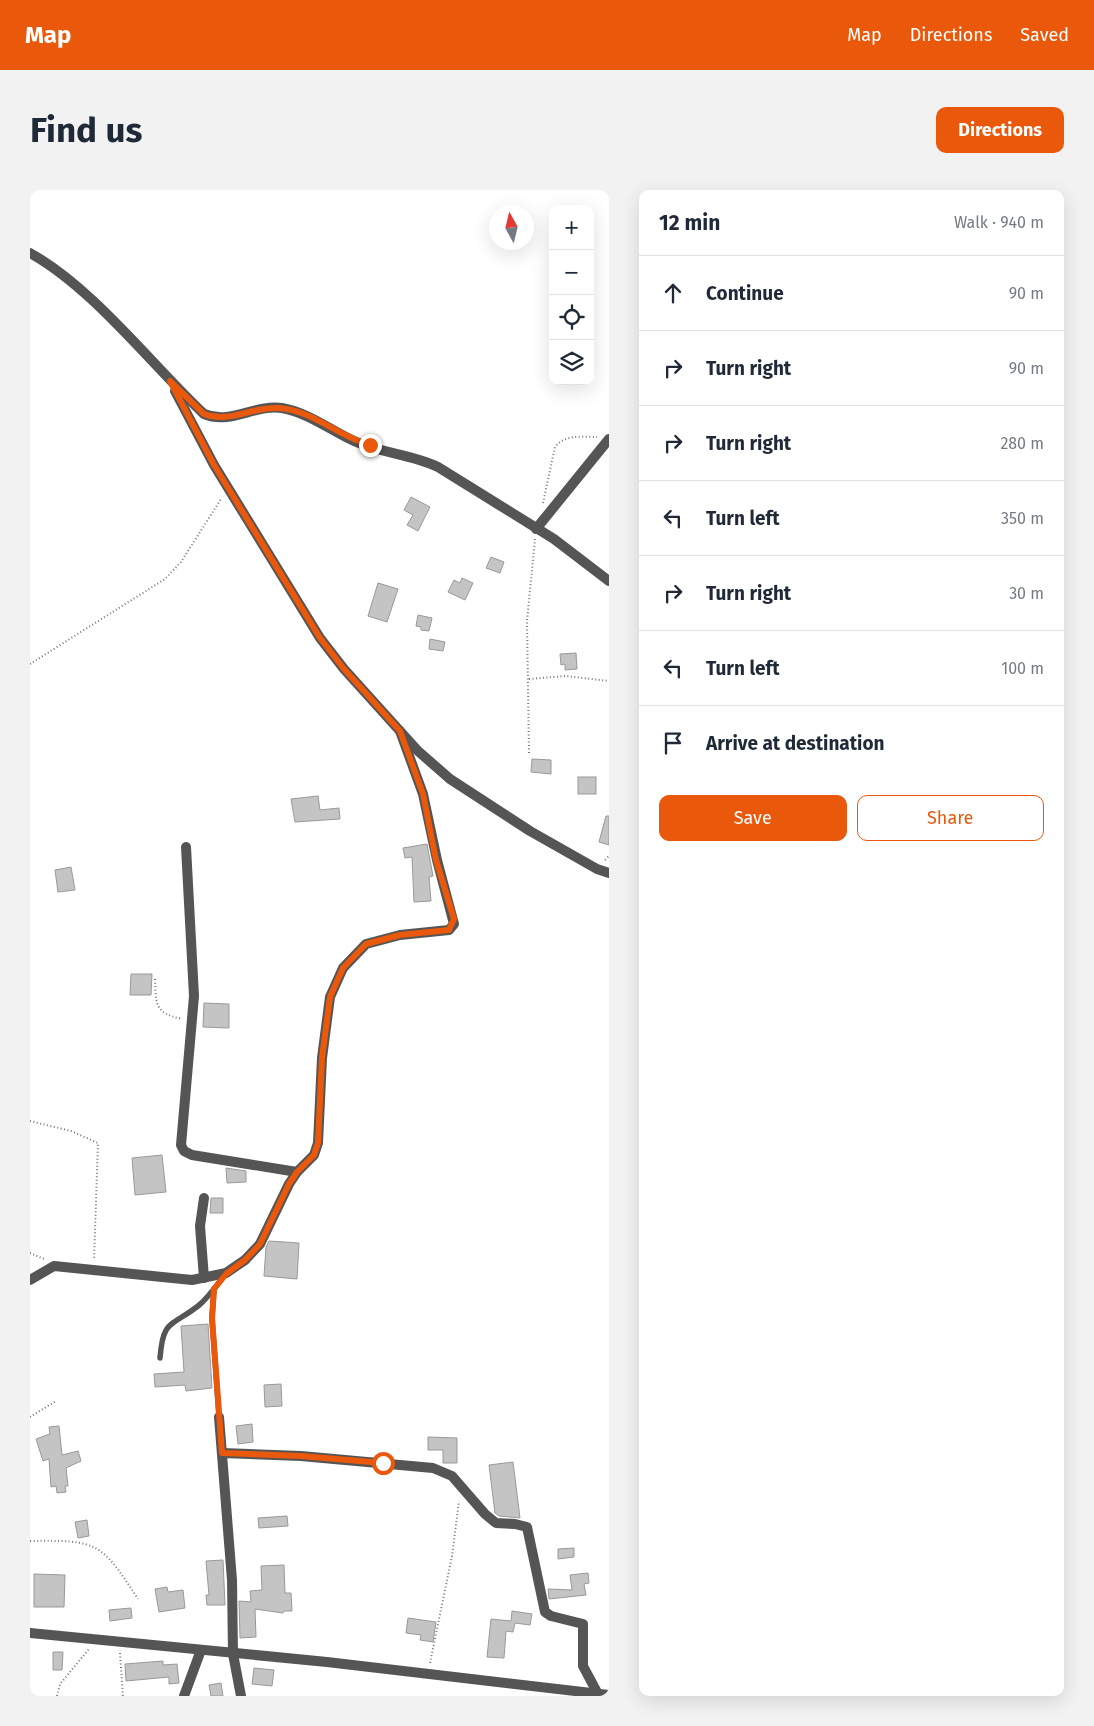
<!DOCTYPE html>
<html lang="en">
<head>
<meta charset="utf-8">
<style>
	:root { --surface:#fff; --page:#f2f2f3; --text:#1f2937; --muted:#747a83; --line:#e0e1e3; --accent:#ea580c }
	body { margin:0; font-family:"Fira Sans",sans-serif; background:var(--page); color:var(--text) }
	.controls { position:absolute; right:15px; top:15px; display:grid; overflow:hidden; border-radius:10px; box-shadow:0 5px 20px #0002 }
	.controls button { width:45px; height:45px; display:grid; place-items:center; padding:0; border:0; border-bottom:1px solid var(--line); background:var(--surface); color:var(--text); font:25px sans-serif }
	.compass { position:absolute; left:459px; top:15px; width:45px; height:45px; border-radius:50%; background:var(--surface); box-shadow:0 5px 20px #0002; rotate:352deg }
	.stop { position:absolute; width:15px; height:15px; margin:-11px; border:4px solid #ea580c; border-radius:50%; background:#fff }
	.stop.end { background:#ea580c; border-color:#fff; box-shadow:0 1px 5px #0008 }
	.list { margin:0; padding:0; list-style:none }
	h2 { display:flex; justify-content:space-between; align-items:center; height:65px; margin:0; padding:0 20px; font-size:21px }
	h2 small { font-size:16px; font-weight:400; color:var(--muted) }
	.list li { display:grid; grid-template-columns:32px 1fr auto; gap:15px; align-items:center; box-sizing:border-box; height:75px; padding:0 20px; border-top:1px solid var(--line) }
	.list b { display:block; font-size:19px; white-space:nowrap }
	.list em { font-size:16px; font-style:normal; color:var(--muted) }
	.actions { display:flex; gap:10px; padding:15px 20px }
	.actions a { flex:1; padding:11px 0; border:1px solid var(--accent); border-radius:10px; text-align:center; font-size:18px; color:var(--accent) }
	.actions .main { background:var(--accent); color:#fff }
	.icon { flex:none; width:28px; height:28px; fill:none; stroke:currentColor; stroke-width:2; stroke-linecap:round; stroke-linejoin:round }
	.map { position:relative; flex:none; width:579px; height:1506px; overflow:hidden; border-radius:10px }
	header { display:flex; align-items:center; gap:30px; box-sizing:border-box; height:70px; padding:0 25px; background:var(--accent); color:#fff }
	header strong { font-size:24px }
	nav { display:flex; gap:28px; margin-inline-start:auto; font-size:18px }
	.intro { display:flex; align-items:center; justify-content:space-between; box-sizing:border-box; height:120px; padding:0 30px }
	h1 { margin:0; font-size:35px }
	.button { padding:12px 22px; border-radius:10px; background:var(--accent); color:#fff; font-size:18px; font-weight:700 }
	main { display:flex; gap:30px; padding:0 30px }
	aside { flex:1; background:var(--surface); border-radius:10px; box-shadow:0 5px 20px #0002 }
	.map>svg:first-child { display:block }
</style>
</head>
<body>
<header>
<strong>Map</strong>
<nav><a>Map</a><a>Directions</a><a>Saved</a></nav>
</header>
<div class="intro"><h1>Find us</h1><a class="button">Directions</a></div>
<main>
<div class="map">
<svg width="579" height="1506" viewBox="0 0 579 1506">
	<rect width="100%" height="100%" fill="#fff"/>
	<g fill="#c4c4c4" stroke="#999">
		<polygon points="381,307 400,317 388,341 377,335 383,325 374,320"/>
		<polygon points="461,367 474,372 470,383 456,378"/>
		<polygon points="432,388 443,393 435,410 418,402 424,390 430,393"/>
		<polygon points="348,393 368,399 357,432 338,426"/>
		<polygon points="388,425 402,428 399,441 391,440 391,437 386,436"/>
		<polygon points="400,449 415,452 413,461 399,459"/>
		<polygon points="546,463 547,479 535,480 535,474 531,475 530,464"/>
		<polygon points="502,569 521,570 521,584 501,582"/>
		<rect x="548" y="587" width="18" height="17"/>
		<polygon points="288,606 290,620 309,618 310,629 265,632 261,609"/>
		<polygon points="576,626 579,626 579,655 569,652"/>
		<polygon points="397,654 403,686 399,687 401,711 384,712 382,667 375,668 373,658"/>
		<polygon points="41,677 45,700 28,702 25,680"/>
		<polygon points="101,784 122,784 121,805 100,805"/>
		<polygon points="174,813 199,814 199,838 173,837"/>
		<polygon points="132,965 136,1002 105,1005 102,968"/>
		<polygon points="196,978 216,981 216,992 197,993"/>
		<polygon points="181,1008 193,1008 193,1023 180,1023"/>
		<polygon points="239,1051 269,1053 267,1089 234,1086 236,1057"/>
		<polygon points="178,1134 182,1198 156,1201 155,1195 125,1197 124,1184 154,1182 151,1136"/>
		<polygon points="251,1194 252,1216 235,1217 234,1195"/>
		<polygon points="222,1234 223,1252 208,1254 206,1236"/>
		<polygon points="29,1236 32,1265 48,1261 51,1271 36,1278 38,1296 35,1296 36,1302 27,1303 26,1296 21,1297 19,1269 13,1271 6,1249 20,1244 19,1237"/>
		<polygon points="398,1247 427,1248 427,1273 413,1273 413,1260 398,1260"/>
		<polygon points="483,1272 490,1328 469,1326 465,1323 459,1275"/>
		<polygon points="257,1326 258,1336 229,1338 228,1328"/>
		<polygon points="57,1330 59,1346 48,1348 45,1332"/>
		<polygon points="544,1358 544,1367 528,1369 528,1359"/>
		<polygon points="193,1370 195,1415 177,1415 176,1405 179,1405 176,1371"/>
		<polygon points="254,1375 255,1403 261,1403 262,1421 254,1421 253,1423 225,1419 226,1447 210,1448 209,1411 221,1412 220,1401 232,1400 231,1376"/>
		<polygon points="558,1383 559,1393 554,1394 556,1405 519,1409 518,1399 542,1400 540,1385"/>
		<polygon points="4,1384 35,1385 34,1417 4,1417"/>
		<polygon points="137,1397 138,1402 153,1400 155,1418 129,1422 125,1399"/>
		<polygon points="101,1418 102,1428 80,1431 79,1420"/>
		<polygon points="482,1421 502,1424 500,1435 485,1433 483,1442 476,1441 474,1468 457,1467 461,1429 481,1431"/>
		<polygon points="378,1428 406,1432 403,1452 390,1450 391,1445 376,1443"/>
		<polygon points="23,1462 33,1462 32,1480 23,1480"/>
		<polygon points="133,1471 133,1475 147,1474 149,1493 139,1494 139,1487 96,1491 95,1474"/>
		<polygon points="224,1478 244,1480 242,1496 222,1494"/>
		<polygon points="191,1493 193,1506 181,1506 179,1495"/>
	</g>
	<g fill="none" stroke-linecap="round" stroke-linejoin="round">
		<g stroke="#777" stroke-width="2" stroke-dasharray="1 2.5" stroke-linecap="butt">
			<path d="M513,313L525,257C535,244 553,247 567,247"/>
			<polyline points="0,474 135,389 151,372 191,309"/>
			<polyline points="499,489 536,486 579,491"/>
			<polyline points="499,563 497,431 505,349"/>
			<polyline points="575,670 579,666"/>
			<path d="M125,789C126,814 124,823 152,829"/>
			<polyline points="0,931 41,941 68,953 64,1070"/>
			<polyline points="0,1063 14,1069"/>
			<polyline points="0,1227 26,1211"/>
			<path d="M0,1351C68,1350 71,1352 108,1409"/>
			<polyline points="90,1463 93,1506"/>
			<polyline points="400,1473 422,1366 429,1311"/>
			<polyline points="27,1506 30,1494 59,1459"/>
		</g>
		<g stroke="#555" stroke-width="5.5">
			<polyline points="184,1099 182,1128 189,1227"/>
			<path d="M130,1168C133,1129 141,1137 168,1116C179,1107 187,1095 196,1083"/>
		</g>
		<g stroke="#555" stroke-width="10">
			<path d="M0,63C63,98 120,173 174,224C201,235 225,214 252,218C279,223 300,240 324,251C350,263 381,264 408,277L524,349L579,391"/>
			<polyline points="145,201 184,275 290,448 314,479 388,561 420,589 500,641 567,679 579,683"/>
			<polyline points="506,339 579,249"/>
			<polyline points="156,657 164,806 151,955 154,961 162,965 267,982"/>
			<polyline points="174,1088 170,1036 174,1008"/>
			<polyline points="0,1090 24,1076 162,1090 196,1083 215,1070 230,1054 259,994 267,982 284,965 288,953 292,868 300,807 313,778 336,754 370,745 419,740 424,734 407,670 393,604 370,541"/>
			<polyline points="189,1227 202,1390 203,1464 211,1506"/>
			<polyline points="192,1263 271,1266 403,1278 422,1286 455,1324 466,1333 485,1334 497,1337 515,1422 521,1426 553,1434 553,1476 568,1504"/>
			<polyline points="154,1506 171,1460"/>
		</g>
		<polyline stroke="#555" stroke-width="10" points="0,1443 297,1472 579,1505"/>
	</g>
	<g fill="none" stroke-linecap="round" stroke-linejoin="round">
		<path stroke="#ea580c" stroke-width="6" d="M340,255C309,247 282,220 249,218C222,216 200,234 174,224L140,191L184,275L290,448L314,479L370,541L393,604L406,670L424,729L419,740L370,745L336,754L313,778L300,807L292,868L288,953L284,965L267,982L259,994L230,1054L215,1070L196,1084L184,1099L182,1128L192,1263L271,1266L353,1273"/>
	</g>
</svg>
<div class="controls">
<button>+</button>
<button>−</button>
<button><svg class="icon" aria-label="locate" viewBox="0 0 24 24"><circle cx="12" cy="12" r="6"/><path d="M12 2v4M12 18v4M2 12h4M18 12h4"/></svg></button>
<button><svg class="icon" aria-label="layers" viewBox="0 0 24 24"><path d="M12 4l9 5-9 5-9-5zM3 14l9 5 9-5"/></svg></button>
</div>
<svg class="compass" viewBox="-18 -18 36 36"><path d="M0-13l5 13h-10z" fill="#e53935"/><path d="M0 13l5-13h-10z" fill="#747a83"/></svg>
<div class="stop" style="left:353px;top:1273px"></div>
<div class="stop end" style="left:340px;top:255px"></div>
</div>
<aside>
<h2>12 min<small>Walk · 940 m</small></h2>
<ul class="list">
<li><svg class="icon" aria-label="ahead" viewBox="0 0 24 24"><path d="M12 20V5M6 11l6-6 6 6"/></svg><div><b>Continue</b></div><em>90 m</em></li>
<li><svg class="icon" aria-label="right" viewBox="0 0 24 24"><path d="M7 20v-9h11M14 6l5 5-5 5"/></svg><div><b>Turn right</b></div><em>90 m</em></li>
<li><svg class="icon" aria-label="right" viewBox="0 0 24 24"><path d="M7 20v-9h11M14 6l5 5-5 5"/></svg><div><b>Turn right</b></div><em>280 m</em></li>
<li><svg class="icon" aria-label="left" viewBox="0 0 24 24"><path d="M17 20v-9H6M10 6l-5 5 5 5"/></svg><div><b>Turn left</b></div><em>350 m</em></li>
<li><svg class="icon" aria-label="right" viewBox="0 0 24 24"><path d="M7 20v-9h11M14 6l5 5-5 5"/></svg><div><b>Turn right</b></div><em>30 m</em></li>
<li><svg class="icon" aria-label="left" viewBox="0 0 24 24"><path d="M17 20v-9H6M10 6l-5 5 5 5"/></svg><div><b>Turn left</b></div><em>100 m</em></li>
<li><svg class="icon" aria-label="arrive" viewBox="0 0 24 24"><path d="M6 21V4h12l-3 4 3 4H6"/></svg><div><b>Arrive at destination</b></div></li>
</ul>
<div class="actions"><a class="main">Save</a><a>Share</a></div>
</aside>
</main>
</body>
</html>
